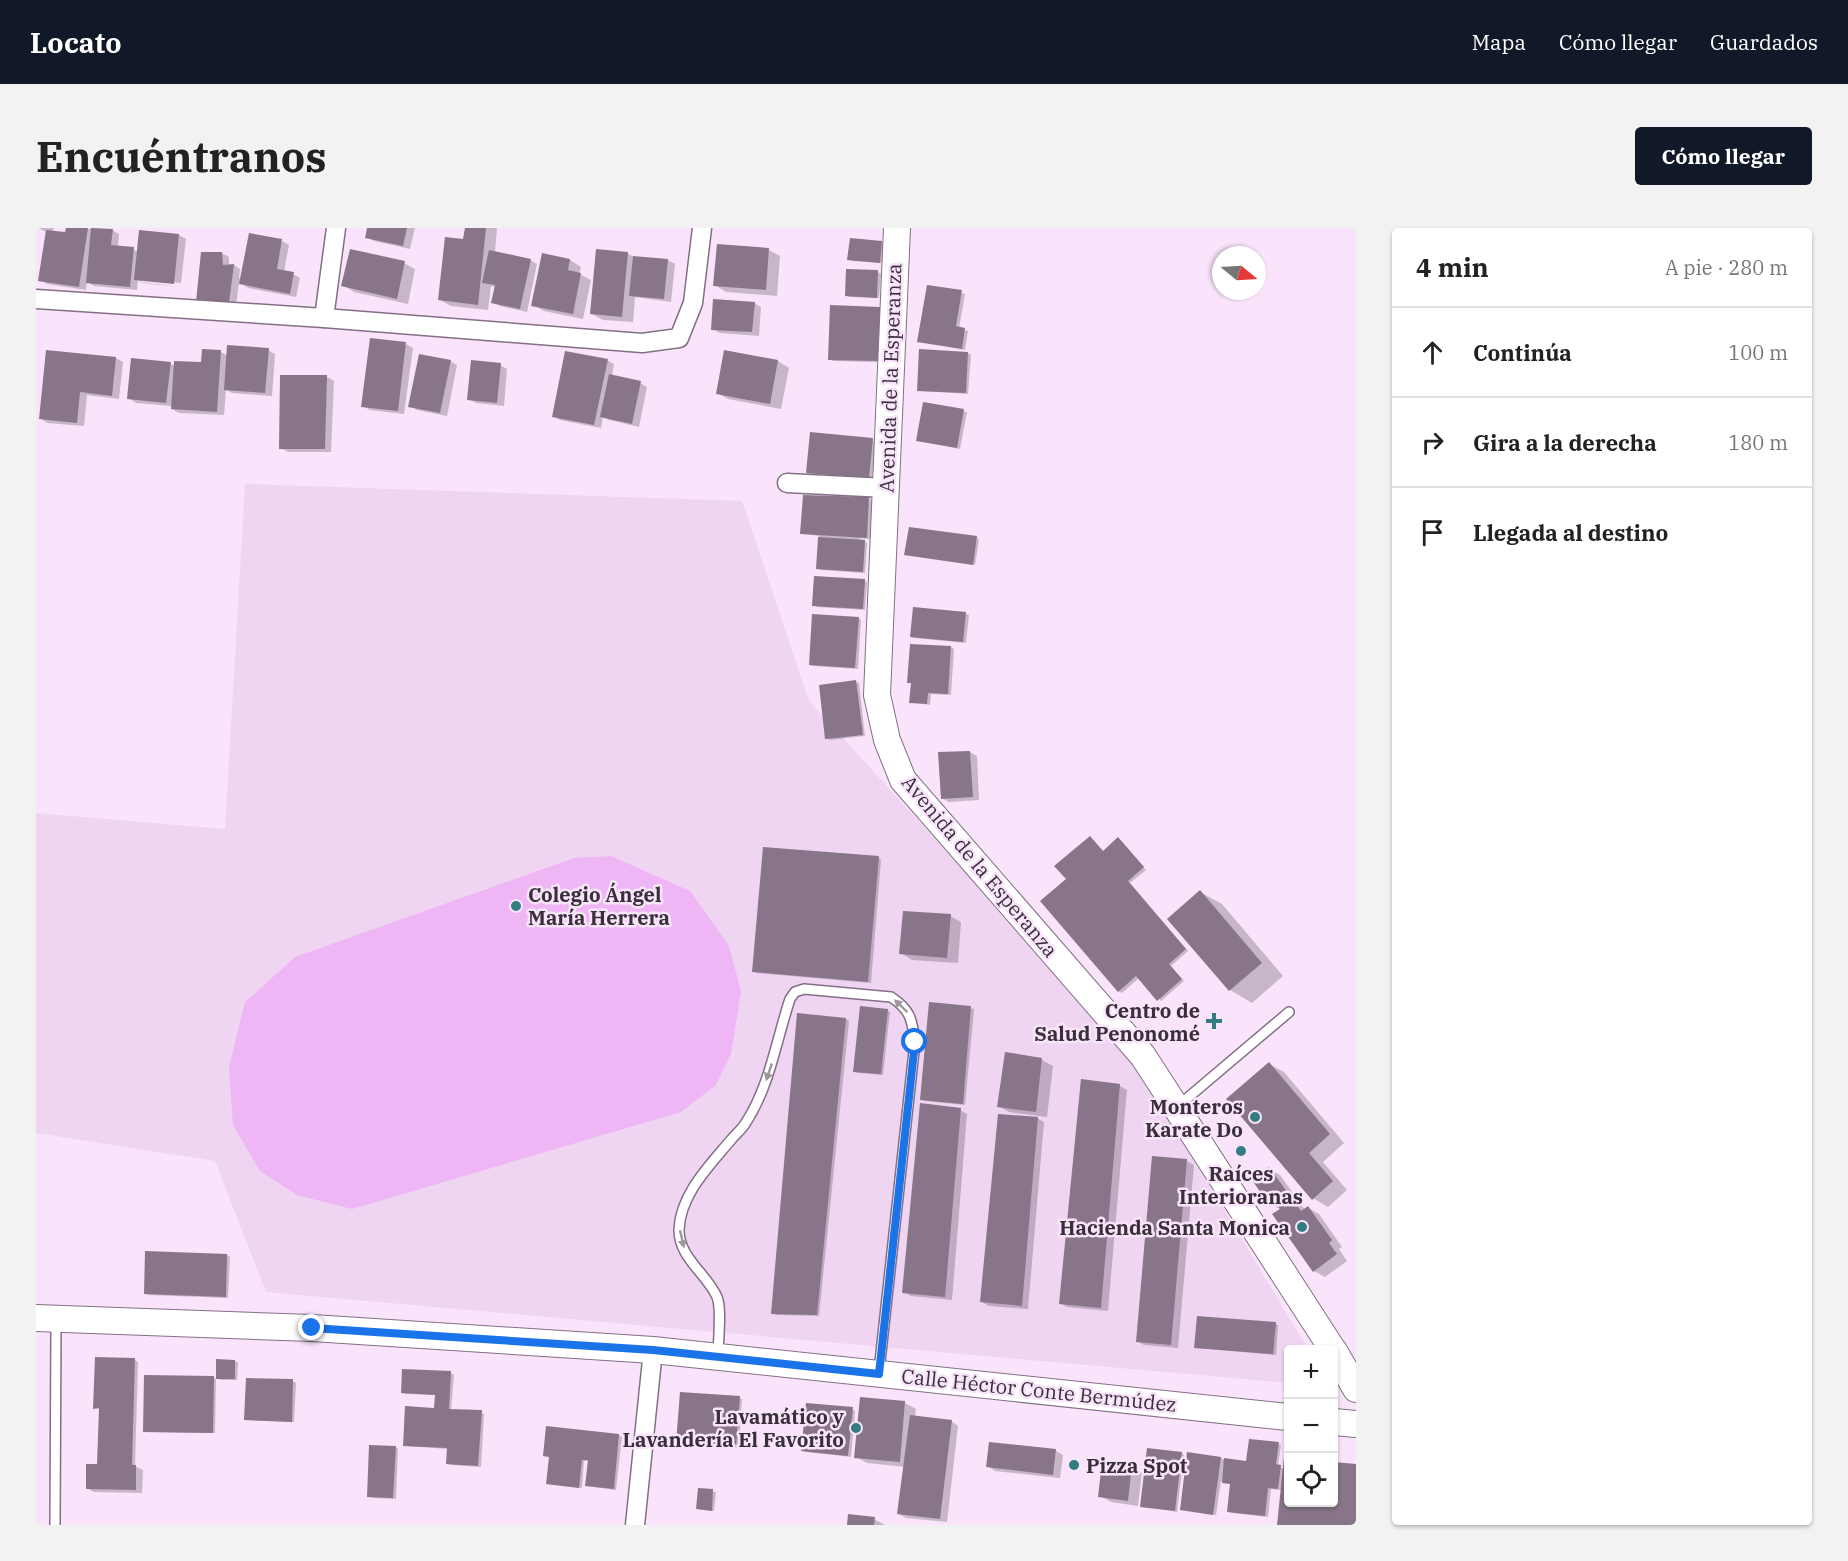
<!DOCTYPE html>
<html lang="es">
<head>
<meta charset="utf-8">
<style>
	:root { --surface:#fff; --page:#f2f2f2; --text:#222; --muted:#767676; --line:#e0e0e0; --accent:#111827 }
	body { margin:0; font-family:"IBM Plex Serif",serif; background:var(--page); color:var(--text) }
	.controls { position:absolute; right:18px; bottom:18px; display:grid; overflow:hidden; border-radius:6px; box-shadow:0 2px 4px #0004 }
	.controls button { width:54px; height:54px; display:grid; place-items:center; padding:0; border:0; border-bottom:2px solid var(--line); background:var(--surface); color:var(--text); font:30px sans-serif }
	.compass { position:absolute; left:1176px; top:18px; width:54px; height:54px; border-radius:50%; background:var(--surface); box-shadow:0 2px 4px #0004; rotate:108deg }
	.stop { position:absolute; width:18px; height:18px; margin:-14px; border:4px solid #1a73e8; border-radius:50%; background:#fff }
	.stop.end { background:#1a73e8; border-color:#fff; box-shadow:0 2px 6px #0008 }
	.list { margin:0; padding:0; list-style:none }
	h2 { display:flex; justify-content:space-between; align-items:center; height:78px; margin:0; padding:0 24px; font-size:26px }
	h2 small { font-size:20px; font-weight:400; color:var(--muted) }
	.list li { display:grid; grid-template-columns:39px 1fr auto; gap:18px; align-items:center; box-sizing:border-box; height:90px; padding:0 24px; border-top:2px solid var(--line) }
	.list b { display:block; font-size:22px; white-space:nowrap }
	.list em { font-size:20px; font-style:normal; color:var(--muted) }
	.icon { flex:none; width:33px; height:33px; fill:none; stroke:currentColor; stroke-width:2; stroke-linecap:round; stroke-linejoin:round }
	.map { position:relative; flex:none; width:1320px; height:1297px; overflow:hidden; border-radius:6px }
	header { display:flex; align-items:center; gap:36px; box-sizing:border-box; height:84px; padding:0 30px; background:var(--accent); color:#fff }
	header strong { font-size:28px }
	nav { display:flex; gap:33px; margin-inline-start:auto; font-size:21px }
	.intro { display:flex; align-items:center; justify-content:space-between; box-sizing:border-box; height:144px; padding:0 36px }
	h1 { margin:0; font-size:42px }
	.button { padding:15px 27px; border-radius:6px; background:var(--accent); color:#fff; font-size:21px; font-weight:700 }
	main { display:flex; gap:36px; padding:0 36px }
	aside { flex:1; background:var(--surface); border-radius:6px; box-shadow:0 2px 4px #0004 }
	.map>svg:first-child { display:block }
</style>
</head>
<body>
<header>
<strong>Locato</strong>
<nav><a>Mapa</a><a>Cómo llegar</a><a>Guardados</a></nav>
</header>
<div class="intro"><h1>Encuéntranos</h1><a class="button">Cómo llegar</a></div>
<main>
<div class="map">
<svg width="1320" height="1297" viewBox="0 0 1320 1297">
	<rect width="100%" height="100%" fill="#f9e4fb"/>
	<polygon fill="#efd5f2" points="209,256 706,273 773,473 1030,754 1101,837 1272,1121 1252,1122 1252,1155 230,1064 179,933 0,905 0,585 189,601"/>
	<polygon fill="#eeb6f4" points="575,628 654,663 693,718 705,763 695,826 680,857 645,884 316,981 261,967 224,943 197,897 193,839 209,774 259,729 538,630"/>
	<g fill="#0003">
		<polygon points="1,0 18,0 16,4 31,6 32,0 76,2 83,6 82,19 97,21 102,24 143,7 150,11 145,55 105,51 105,54 145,59 106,55 102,52 101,62 58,58 51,54 50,62 11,56 4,52 11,4"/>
		<polygon points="333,0 379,0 374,21 338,13 331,9"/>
		<polygon points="430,0 461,0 459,25 494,32 501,36 491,84 464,78 457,74 460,59 455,58 452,82 415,78 404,72 429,13"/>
		<polygon points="246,13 253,17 248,44 257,46 264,50 260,69 212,60 203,54 200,78 169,77 186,25 193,29 193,38 198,37 204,41 203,50 206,51"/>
		<polygon points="845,14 848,16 847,35 816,33 813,31"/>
		<polygon points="682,18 733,22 744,28 741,68 690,64 679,57"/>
		<polygon points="591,25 598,29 632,32 639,36 635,74 599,69 597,94 567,92 556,86"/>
		<polygon points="507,27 534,32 545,39 543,46 555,52 547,91 508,83 497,77"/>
		<polygon points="368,35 379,41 372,76 318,64 307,57"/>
		<polygon points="842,44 845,46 843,70 813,69 810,67"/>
		<polygon points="892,58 929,66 923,100 932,103 929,122 883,113"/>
		<polygon points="718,75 725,79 723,108 684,105 677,101"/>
		<polygon points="843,80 846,82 844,134 797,133 794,131"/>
		<polygon points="370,116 377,120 368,186 334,182 327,178"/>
		<polygon points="232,122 239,126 236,168 196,165 190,162 188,187 143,185 136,181 136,178 100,175 93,170 134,136 139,138 167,136 167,123 185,124 192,128"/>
		<polygon points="689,124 742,133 753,140 745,181 692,171 682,165"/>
		<polygon points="932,125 935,127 932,166 885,163 882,162"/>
		<polygon points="80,130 87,134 83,171 51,167 48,198 11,195 4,190"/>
		<polygon points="571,132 578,136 576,148 604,155 611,159 603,199 573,192 567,189 565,200 524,192 517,188"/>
		<polygon points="414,133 421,137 411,188 381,182 374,178"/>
		<polygon points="464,137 471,141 468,178 440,175 433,171"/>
		<polygon points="291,149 298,153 295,224 252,224 245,220"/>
		<polygon points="889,175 931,184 924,221 885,213"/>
		<polygon points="836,212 839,214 836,251 775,246 772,244"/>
		<polygon points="833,270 836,272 834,311 823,310 831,315 829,345 784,342 781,340 783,308 765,305"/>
		<polygon points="941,310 943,312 939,337 870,326"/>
		<polygon points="828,353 831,354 829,382 781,379 778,377"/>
		<polygon points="930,386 933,387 930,415 878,410 875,409"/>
		<polygon points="822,390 825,392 822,441 777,438 774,437"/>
		<polygon points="915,419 918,421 915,467 895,466 894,477 875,474 876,456 873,454"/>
		<polygon points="820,454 823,455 829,508 794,512 791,510"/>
		<polygon points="934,524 941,528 943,572 913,574 906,570"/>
		<polygon points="1054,609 1068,624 1082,611 1085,613 1110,642 1094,655 1152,723 1135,738 1148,753 1125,773 1104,749 1086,765 1083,763 1032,651"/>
		<polygon points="843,630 845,632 835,755 721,745 718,743"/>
		<polygon points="1164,664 1186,676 1247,748 1216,775 1194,762 1133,691"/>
		<polygon points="914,688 925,694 922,735 876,732 865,725"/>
		<polygon points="935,780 938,781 929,877 889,873 886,871"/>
		<polygon points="851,782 854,784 847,847 822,845 819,843"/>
		<polygon points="810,791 813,793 783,1088 740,1087 737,1085"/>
		<polygon points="970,826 1006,832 1017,838 1011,889 973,884 962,878"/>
		<polygon points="1233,836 1248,844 1308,915 1287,934 1311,962 1292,979 1277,970"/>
		<polygon points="1045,852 1084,858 1091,862 1072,1083 1031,1079 1024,1075"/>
		<polygon points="924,882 931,886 916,1072 875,1068 868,1064"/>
		<polygon points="997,888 1008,894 992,1081 953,1078 946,1074"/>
		<polygon points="1151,933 1158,937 1142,1120 1108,1117 1101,1113"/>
		<polygon points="1233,941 1244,947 1269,982 1272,980 1283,986 1306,1019 1303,1021 1311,1033 1289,1049 1278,1043 1245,982 1234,975"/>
		<polygon points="111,1024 191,1027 194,1029 192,1070 112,1067 109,1065"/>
		<polygon points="1240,1096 1242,1097 1240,1127 1163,1120 1160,1119"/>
		<polygon points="99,1132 102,1134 99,1238 107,1242 106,1265 58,1264 51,1260 63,1237 64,1181 59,1180"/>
		<polygon points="199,1133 202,1135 201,1152 185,1152 182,1150"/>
		<polygon points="415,1145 418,1147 415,1182 445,1184 448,1186 445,1239 415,1237 412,1236 412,1221 371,1218 368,1217 399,1182 400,1167 369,1166 366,1164"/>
		<polygon points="177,1149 180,1151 179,1205 111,1204 108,1203"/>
		<polygon points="257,1153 260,1155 258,1194 213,1192 210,1191"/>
		<polygon points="703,1170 706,1171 703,1220 644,1216 641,1214"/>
		<polygon points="825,1171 869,1175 880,1181 879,1189 915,1193 922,1198 911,1294 870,1290 863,1286 869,1239 831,1235 820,1229"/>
		<polygon points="816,1181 819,1183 815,1229 770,1224 767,1223"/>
		<polygon points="583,1207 586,1209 580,1262 551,1258 554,1233 548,1233 546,1260 512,1256 515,1229 508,1227"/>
		<polygon points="1242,1216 1245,1217 1242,1238 1248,1241 1249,1230 1252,1231 1252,1274 1298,1274 1298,1235 1320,1237 1320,1297 1242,1297 1246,1262 1235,1261 1232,1289 1196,1285 1193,1283 1196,1257 1185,1253 1180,1287 1145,1281 1185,1230 1190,1233 1211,1235"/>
		<polygon points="359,1219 362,1221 360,1271 336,1270 333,1268"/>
		<polygon points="1020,1223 1027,1227 1024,1250 959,1243 952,1238"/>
		<polygon points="1145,1225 1148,1227 1141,1284 1106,1278"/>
		<polygon points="1096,1239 1106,1245 1102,1278 1075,1274 1064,1268"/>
		<polygon points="663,1261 680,1264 678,1283 661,1281"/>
		<polygon points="814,1288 838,1291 849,1297 812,1297"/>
	</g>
	<g fill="#887589">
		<polygon points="30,0 52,0 43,59 2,53 10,2 29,4"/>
		<polygon points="55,0 77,1 75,17 98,19 94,59 50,55"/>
		<polygon points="331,0 371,0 367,18 329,10"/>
		<polygon points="429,0 450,0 442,77 402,72 409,9 427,11"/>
		<polygon points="103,2 143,6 138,56 98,52"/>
		<polygon points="213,5 246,11 241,41 258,44 254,66 203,56"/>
		<polygon points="814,10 846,13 844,35 811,32"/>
		<polygon points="681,16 733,20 730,62 677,58"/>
		<polygon points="314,21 369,33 361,71 305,58"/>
		<polygon points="560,21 592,24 586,89 554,86"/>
		<polygon points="453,22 495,31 484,81 455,75 459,57 446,55"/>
		<polygon points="165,24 186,24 187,37 198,36 193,75 160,74"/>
		<polygon points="506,25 534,31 532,42 545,45 537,86 495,78"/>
		<polygon points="597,28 632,31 628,71 593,68"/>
		<polygon points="810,41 842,42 841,70 809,68"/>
		<polygon points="891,57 926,62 920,98 929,100 926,121 881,114"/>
		<polygon points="677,71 719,74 716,104 675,102"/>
		<polygon points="794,77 844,79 842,133 792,132"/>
		<polygon points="334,110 370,114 362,183 325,179"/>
		<polygon points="191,117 233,120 229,165 188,162"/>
		<polygon points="166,121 185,122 181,184 135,181 138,133 165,134"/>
		<polygon points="883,121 932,124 930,165 881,163"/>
		<polygon points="10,122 80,129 76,168 44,164 41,195 3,191"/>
		<polygon points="688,122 742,132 734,176 680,166"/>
		<polygon points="529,123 572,131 558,197 516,189"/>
		<polygon points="383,126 415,132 404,185 372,179"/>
		<polygon points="95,130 135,134 130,175 91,171"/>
		<polygon points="435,132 465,135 461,175 431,172"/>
		<polygon points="573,146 605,153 596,196 564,189"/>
		<polygon points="244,147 291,147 289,221 243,221"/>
		<polygon points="887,174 928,181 921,220 880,213"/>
		<polygon points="774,204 837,210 833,250 770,245"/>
		<polygon points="767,267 833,269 831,310 764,306"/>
		<polygon points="873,299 941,308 937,337 868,327"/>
		<polygon points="782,309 829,312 827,344 780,341"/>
		<polygon points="778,348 829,351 827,381 776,378"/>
		<polygon points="877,379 930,384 927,414 874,409"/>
		<polygon points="776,386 823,389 819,440 773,437"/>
		<polygon points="874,416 915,418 912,466 892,465 891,476 873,475 875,455 871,455"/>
		<polygon points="820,452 827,507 789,511 783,457"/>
		<polygon points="934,523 937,569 905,571 902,524"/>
		<polygon points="1054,608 1067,623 1082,609 1108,639 1092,653 1150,721 1133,736 1146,751 1121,773 1100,748 1082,764 1004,673 1030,651 1018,638"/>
		<polygon points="727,619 843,628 832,754 716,744"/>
		<polygon points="1164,662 1226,735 1193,763 1131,691"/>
		<polygon points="867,683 915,686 911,730 863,726"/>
		<polygon points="893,774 935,778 927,876 884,872"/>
		<polygon points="824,778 852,781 845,846 817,844"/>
		<polygon points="761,785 810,790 781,1087 735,1086"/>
		<polygon points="969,824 1006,830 1000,884 961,879"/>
		<polygon points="1233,834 1294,906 1273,925 1297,953 1276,972 1190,871"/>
		<polygon points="1045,851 1084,856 1065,1080 1023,1076"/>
		<polygon points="884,875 925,880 909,1069 866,1065"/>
		<polygon points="962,886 1002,889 986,1078 944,1074"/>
		<polygon points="1116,928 1151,931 1135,1117 1100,1114"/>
		<polygon points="1233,939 1265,983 1272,978 1296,1012 1293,1015 1301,1026 1277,1044 1236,986 1244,981 1239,973 1233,977 1216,952"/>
		<polygon points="109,1023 191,1026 190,1069 108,1066"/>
		<polygon points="1161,1088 1240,1094 1237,1126 1158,1120"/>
		<polygon points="59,1129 99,1130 96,1237 100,1237 100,1262 50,1261 50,1236 61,1236 63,1180 57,1181"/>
		<polygon points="180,1131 199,1132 199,1151 180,1151"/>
		<polygon points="366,1141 415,1143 413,1181 446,1182 442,1238 410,1236 411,1220 367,1218 369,1178 398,1180 399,1167 365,1165"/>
		<polygon points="108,1147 178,1148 177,1205 107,1204"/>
		<polygon points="210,1150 257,1151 256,1194 208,1192"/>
		<polygon points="644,1164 704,1168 700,1219 640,1215"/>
		<polygon points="824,1169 869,1173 864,1234 818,1230"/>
		<polygon points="770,1175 817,1179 812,1228 765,1223"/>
		<polygon points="874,1187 916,1192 904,1291 861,1286"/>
		<polygon points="510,1198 583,1206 578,1261 549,1258 552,1232 546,1232 543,1260 510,1256 513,1229 507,1228"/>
		<polygon points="1213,1211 1243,1214 1240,1236 1245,1237 1242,1261 1232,1260 1229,1288 1191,1284 1194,1256 1186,1255 1188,1230 1210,1233"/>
		<polygon points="953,1214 1020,1221 1017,1247 950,1239"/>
		<polygon points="333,1217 360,1218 357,1270 331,1269"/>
		<polygon points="1111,1220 1146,1224 1139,1283 1104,1279"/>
		<polygon points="1151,1224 1185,1229 1177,1287 1144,1282"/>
		<polygon points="1248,1229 1252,1229 1252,1274 1298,1274 1298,1234 1320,1236 1320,1297 1241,1297"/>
		<polygon points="1066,1234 1096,1237 1092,1273 1062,1269"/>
		<polygon points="662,1260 677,1261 676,1283 660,1281"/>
		<polygon points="812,1286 839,1289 838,1297 811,1297"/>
	</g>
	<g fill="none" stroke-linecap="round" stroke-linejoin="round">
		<defs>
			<g id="lane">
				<polyline points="1142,878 1253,784"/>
				<path d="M682,1128C682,1114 686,1081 681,1069C671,1046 643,1030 643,1002C644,967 673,938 694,913C699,907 705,902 709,896C734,858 740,813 754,771L759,764L768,761L855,769C875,782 876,792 879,814L843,1143"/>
				<polyline points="19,1297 20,1093"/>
			</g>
			<g id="street">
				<polyline points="0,71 288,90 606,115 643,110 657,75 666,0"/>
				<polyline points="288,90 300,0"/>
				<polyline points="751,255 850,260"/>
				<polyline points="599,1297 617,1122"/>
			</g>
			<g id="secondary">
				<polyline points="861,0 841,467 851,512 867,552 1107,828 1297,1122"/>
				<polyline points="0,1090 276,1100 617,1122 1252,1189"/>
				<polyline points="1298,1123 1320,1161"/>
				<polyline points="1298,1194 1320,1196"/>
			</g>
		</defs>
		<use href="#lane" stroke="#837085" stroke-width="12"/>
		<use href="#street" stroke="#837085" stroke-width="21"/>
		<use href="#secondary" stroke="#837085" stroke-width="28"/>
		<use href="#lane" stroke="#fff" stroke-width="9"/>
		<use href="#street" stroke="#fff" stroke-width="18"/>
		<use href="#secondary" stroke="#fff" stroke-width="26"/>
	</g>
	<defs><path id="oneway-solid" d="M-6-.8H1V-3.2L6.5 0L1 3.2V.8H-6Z" transform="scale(1.5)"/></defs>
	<g fill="#9c989c">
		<use href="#oneway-solid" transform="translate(865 778) rotate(-136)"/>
		<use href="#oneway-solid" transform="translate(733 844) rotate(109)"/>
		<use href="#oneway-solid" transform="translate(646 1011) rotate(77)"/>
	</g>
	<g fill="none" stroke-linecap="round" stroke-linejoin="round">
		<polyline stroke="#1a73e8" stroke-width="8" points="276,1100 617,1122 843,1146 879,814"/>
	</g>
	<g fill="#337c82" stroke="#f9e4fb" stroke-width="2">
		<circle cx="480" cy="678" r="6"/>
		<path d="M1175 784h6v6h6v6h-6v6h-6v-6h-6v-6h6z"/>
		<circle cx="1219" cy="889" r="6"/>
		<circle cx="1205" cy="923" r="6"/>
		<circle cx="1266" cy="999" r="6"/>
		<circle cx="820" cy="1200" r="6"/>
		<circle cx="1038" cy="1237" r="6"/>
	</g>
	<g text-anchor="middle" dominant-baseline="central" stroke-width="5" stroke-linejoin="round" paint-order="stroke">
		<g font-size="20" fill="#383039" stroke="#f9e4fb">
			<text transform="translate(854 150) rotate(-88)">Avenida de la Esperanza</text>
			<text transform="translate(944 638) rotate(50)">Avenida de la Esperanza</text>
			<text transform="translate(1003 1162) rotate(6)">Calle Héctor Conte Bermúdez</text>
		</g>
		<g font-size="20" font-weight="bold" fill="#383039" stroke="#f9e4fb" text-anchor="end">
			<text x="492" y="666" text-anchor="start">Colegio Ángel<tspan x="492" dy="23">María Herrera</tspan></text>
			<text x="1164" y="782">Centro de<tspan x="1164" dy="23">Salud Penonomé</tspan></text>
			<text x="1207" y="878">Monteros<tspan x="1207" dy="23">Karate Do</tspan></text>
			<text x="1205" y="945" text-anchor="middle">Raíces<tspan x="1205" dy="23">Interioranas</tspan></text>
			<text x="1254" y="999">Hacienda Santa Monica</text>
			<text x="808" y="1188">Lavamático y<tspan x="808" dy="23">Lavandería El Favorito</tspan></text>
			<text x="1050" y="1237" text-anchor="start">Pizza Spot</text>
		</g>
	</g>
</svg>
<div class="controls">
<button>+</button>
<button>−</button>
<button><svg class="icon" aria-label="locate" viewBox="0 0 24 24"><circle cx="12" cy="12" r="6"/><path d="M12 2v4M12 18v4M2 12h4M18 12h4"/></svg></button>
</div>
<svg class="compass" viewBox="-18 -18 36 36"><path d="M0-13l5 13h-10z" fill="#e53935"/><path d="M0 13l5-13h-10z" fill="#767676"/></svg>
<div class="stop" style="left:879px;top:814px"></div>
<div class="stop end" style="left:276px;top:1100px"></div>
</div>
<aside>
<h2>4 min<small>A pie · 280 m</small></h2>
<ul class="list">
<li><svg class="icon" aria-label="ahead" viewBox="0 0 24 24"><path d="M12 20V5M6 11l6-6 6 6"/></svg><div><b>Continúa</b></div><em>100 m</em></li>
<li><svg class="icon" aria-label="right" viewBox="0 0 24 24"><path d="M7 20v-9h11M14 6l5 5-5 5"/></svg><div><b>Gira a la derecha</b></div><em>180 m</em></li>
<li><svg class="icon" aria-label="arrive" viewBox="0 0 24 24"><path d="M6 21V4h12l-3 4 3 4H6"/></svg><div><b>Llegada al destino</b></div></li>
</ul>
</aside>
</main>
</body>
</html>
